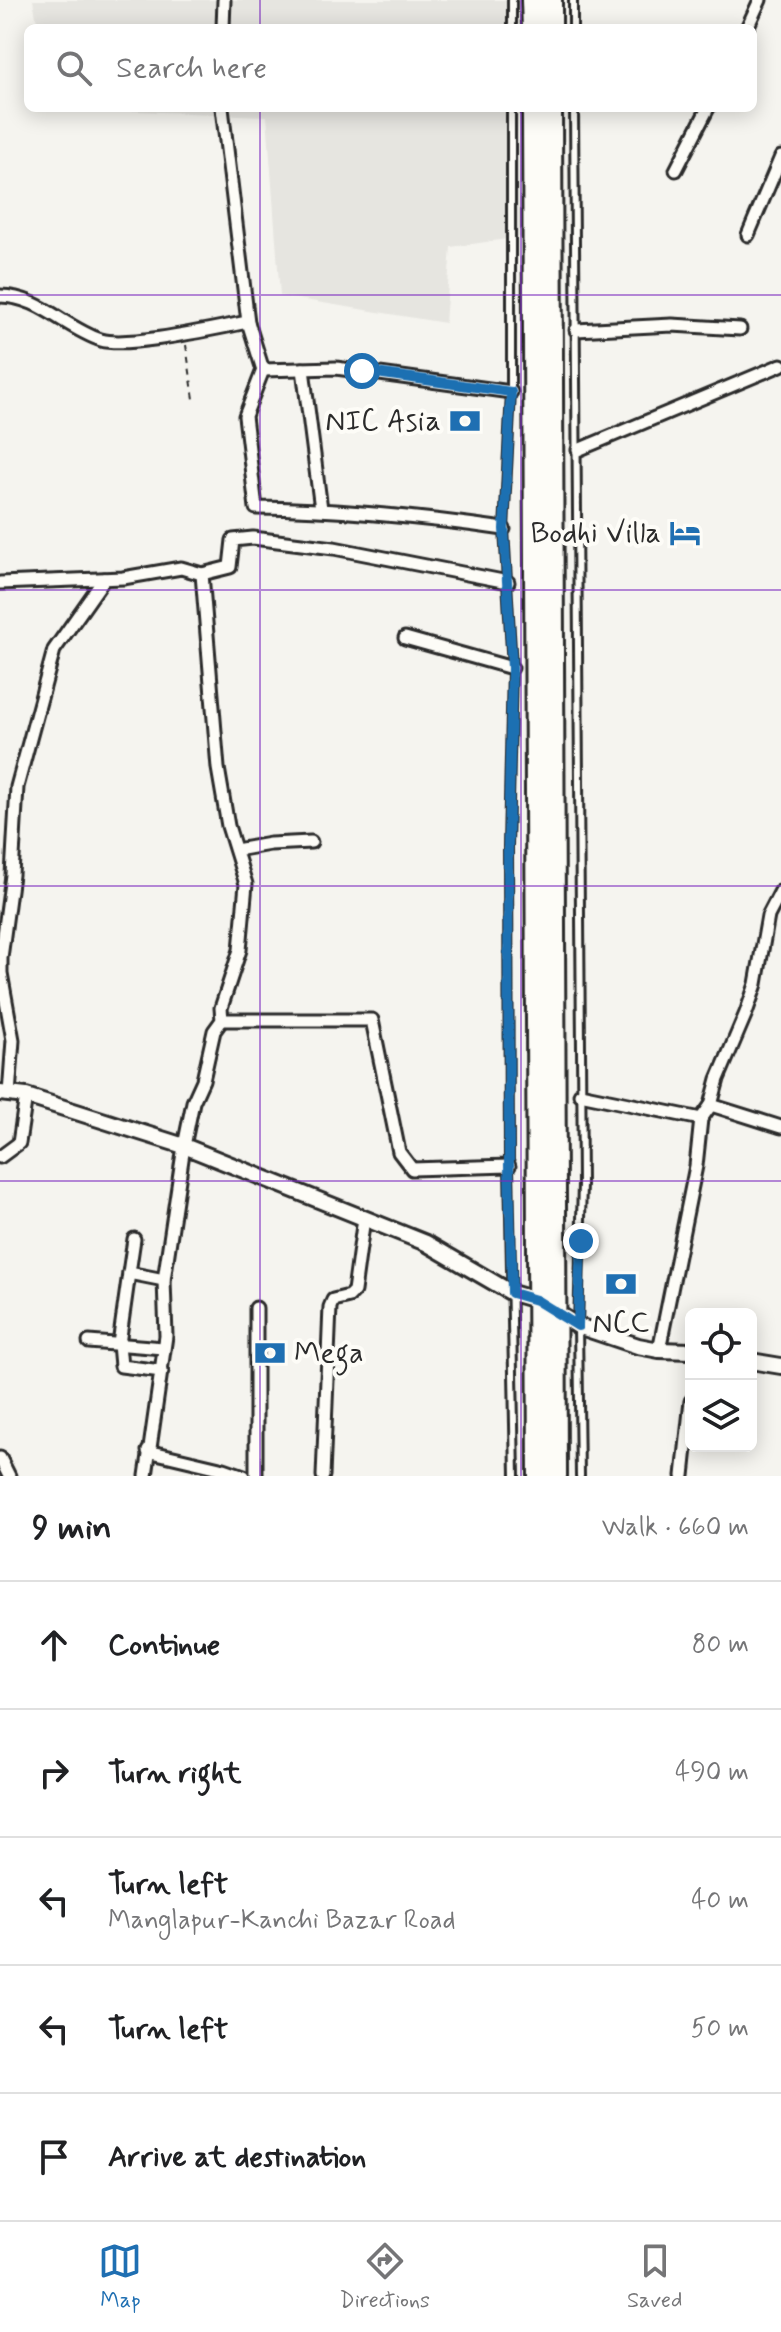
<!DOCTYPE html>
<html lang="en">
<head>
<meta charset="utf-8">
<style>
	:root { --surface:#fff; --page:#f2f2f2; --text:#202124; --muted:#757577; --line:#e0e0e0; --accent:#1f6fb2 }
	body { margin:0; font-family:Mynerve,sans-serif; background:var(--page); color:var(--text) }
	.controls { position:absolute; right:24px; bottom:24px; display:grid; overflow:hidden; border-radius:12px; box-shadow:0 4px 20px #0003 }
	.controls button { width:72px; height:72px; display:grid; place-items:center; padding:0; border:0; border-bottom:2px solid var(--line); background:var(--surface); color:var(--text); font:40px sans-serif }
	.stop { position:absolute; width:24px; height:24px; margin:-18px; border:6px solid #1f6fb2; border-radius:50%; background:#fff }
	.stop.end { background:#1f6fb2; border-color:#fff; box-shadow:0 2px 8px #0008 }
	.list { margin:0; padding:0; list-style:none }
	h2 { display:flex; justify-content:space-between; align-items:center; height:104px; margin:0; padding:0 32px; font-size:34px }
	h2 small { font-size:26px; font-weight:400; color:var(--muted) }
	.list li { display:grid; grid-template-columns:52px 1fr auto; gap:24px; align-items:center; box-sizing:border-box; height:128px; padding:0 32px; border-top:2px solid var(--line) }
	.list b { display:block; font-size:30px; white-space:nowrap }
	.list p { margin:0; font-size:26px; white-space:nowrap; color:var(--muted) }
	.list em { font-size:26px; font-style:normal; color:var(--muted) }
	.icon { flex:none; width:44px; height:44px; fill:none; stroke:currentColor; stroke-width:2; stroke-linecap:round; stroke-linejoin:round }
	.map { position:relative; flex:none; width:781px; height:1476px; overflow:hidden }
	.search { position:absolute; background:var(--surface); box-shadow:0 4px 20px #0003; left:24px; right:24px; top:24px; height:88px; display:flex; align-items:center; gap:20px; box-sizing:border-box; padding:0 28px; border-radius:12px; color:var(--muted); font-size:30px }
	.sheet { height:744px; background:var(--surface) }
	nav { display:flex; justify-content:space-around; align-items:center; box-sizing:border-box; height:112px; border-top:2px solid var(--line); background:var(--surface); font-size:22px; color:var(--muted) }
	nav a { display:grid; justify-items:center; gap:4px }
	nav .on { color:var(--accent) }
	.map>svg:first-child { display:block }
</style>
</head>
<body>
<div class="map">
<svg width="781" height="1476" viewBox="0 0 781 1476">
	<rect width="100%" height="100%" fill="#f5f4ef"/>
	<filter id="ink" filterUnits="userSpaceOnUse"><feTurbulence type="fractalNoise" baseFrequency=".0125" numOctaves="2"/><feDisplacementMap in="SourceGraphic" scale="16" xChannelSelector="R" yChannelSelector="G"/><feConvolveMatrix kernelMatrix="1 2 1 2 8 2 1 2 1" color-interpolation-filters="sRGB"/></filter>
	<g filter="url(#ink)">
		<g fill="#e6e5e0">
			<polygon points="33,0 516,0 517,28 38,28"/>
			<polygon points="60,108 518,108 521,237 451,247 445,323 280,296 267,116"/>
		</g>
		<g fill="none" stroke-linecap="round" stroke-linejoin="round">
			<defs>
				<g id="service">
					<polyline points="573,0 573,28"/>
					<polyline points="512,28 512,0"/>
					<polyline points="511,108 511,392 504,529 512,668 508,846 509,1166 515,1476"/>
					<polyline points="574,108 582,1184 578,1326 580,1476"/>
				</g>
				<g id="minor">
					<polyline points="223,28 224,0"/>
					<polyline points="747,28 760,0"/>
					<polyline points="222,108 248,322 263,370 336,368 511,392"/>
					<polyline points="676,170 708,108"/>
					<polyline points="748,235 781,157"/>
					<path d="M0,296C39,296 65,328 101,340C128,348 216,328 248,322"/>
					<polyline points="576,330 672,325 740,329"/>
					<polyline points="303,369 321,509"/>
					<path d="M263,370L245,416L256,508C340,509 421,517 504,529"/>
					<polyline points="578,450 781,365"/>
					<polyline points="0,583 123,578 181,568 202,574 230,567 233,540 253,538 334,548 508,582"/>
					<polyline points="405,638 512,668"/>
					<polyline points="236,850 270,844 311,842"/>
					<polyline points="222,1020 372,1020 399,1152 412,1169 509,1166"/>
					<polyline points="9,1094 13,1040 1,973 1,958 12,875 17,787 54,650 104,579"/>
					<polyline points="580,1094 701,1119"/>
					<polyline points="711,1105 781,1127"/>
					<polyline points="0,1157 19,1143 26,1096"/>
					<polyline points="129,1273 134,1239"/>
					<polyline points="256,1308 256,1476"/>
					<polyline points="89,1342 163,1348"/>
					<polyline points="659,1350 696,1166 701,1119 711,1105 718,1079 746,1013 756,984 768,916 781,891"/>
					<polyline points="162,1371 121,1366 119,1344 129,1273 164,1280"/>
					<polyline points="148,1451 224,1469 244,1476"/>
					<polyline points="0,1458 9,1476"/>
					<polyline points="146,1476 166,1336 164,1280 184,1146 193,1102 203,1080 214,1031 222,1020 221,1008 240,950 246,884 228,826 218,768 202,574"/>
					<polyline points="323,1476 330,1307 333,1300 349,1296 354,1291 364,1218"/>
					<polyline points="683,1476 691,1401"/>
				</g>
				<g id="tertiary">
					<polyline points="0,1093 26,1096 184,1146 426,1243 512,1293 536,1300 578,1326 638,1346 659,1350 691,1351"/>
					<polyline points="751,1361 781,1366"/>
				</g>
				<g id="trunk">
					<polyline points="532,0 533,28"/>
					<polyline points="551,0 551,28"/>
					<polyline points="533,108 539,1476"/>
					<polyline points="551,108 556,1476"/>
				</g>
			</defs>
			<use href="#service" stroke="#2b2b2b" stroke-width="12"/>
			<use href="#minor" stroke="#2b2b2b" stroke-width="17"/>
			<use href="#tertiary" stroke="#2b2b2b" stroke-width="20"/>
			<use href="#trunk" stroke="#2b2b2b" stroke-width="26"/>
			<polyline stroke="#2b2b2b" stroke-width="2" stroke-dasharray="6 6" stroke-linecap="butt" points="186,345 194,399"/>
			<use href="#service" stroke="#fdfcf7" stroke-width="6"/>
			<use href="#minor" stroke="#fdfcf7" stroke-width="11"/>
			<use href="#tertiary" stroke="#fdfcf7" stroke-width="14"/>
			<use href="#trunk" stroke="#fdfcf7" stroke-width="20"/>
		</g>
	</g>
	<g fill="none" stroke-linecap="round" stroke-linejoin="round" filter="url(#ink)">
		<polyline stroke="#1f6fb2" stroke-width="10" points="362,371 511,392 504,529 512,668 508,846 509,1166 512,1293 536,1300 578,1326 581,1241"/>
	</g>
	<path fill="none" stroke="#7b2cbf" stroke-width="2" stroke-opacity="0.55" d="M260,0V28M521,0V28M260,108V1476M521,108V1476M0,295H781M0,590H781M0,886H781M0,1181H781"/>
	<defs>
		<symbol id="bank-bare" viewBox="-9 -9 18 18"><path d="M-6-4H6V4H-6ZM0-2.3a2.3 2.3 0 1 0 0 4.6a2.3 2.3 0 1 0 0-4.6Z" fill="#1f6fb2" stroke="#fdfcf7" stroke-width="2.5" paint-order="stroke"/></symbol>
		<symbol id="hotel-bare" viewBox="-9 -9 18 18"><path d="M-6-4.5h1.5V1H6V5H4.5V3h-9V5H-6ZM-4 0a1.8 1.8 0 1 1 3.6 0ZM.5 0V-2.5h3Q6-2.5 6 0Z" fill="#1f6fb2" stroke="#fdfcf7" stroke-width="2.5" paint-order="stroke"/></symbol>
	</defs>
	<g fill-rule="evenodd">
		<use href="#bank-bare" x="443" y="399" width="44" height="44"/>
		<use href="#hotel-bare" x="663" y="511" width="44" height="44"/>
		<use href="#bank-bare" x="599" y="1262" width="44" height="44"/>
		<use href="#bank-bare" x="248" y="1331" width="44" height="44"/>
	</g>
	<g text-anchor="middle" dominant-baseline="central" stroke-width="8" stroke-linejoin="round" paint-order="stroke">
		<g font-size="30" fill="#2b2b2b" stroke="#fdfcf7" text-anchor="end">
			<text x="441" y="421">NIC Asia</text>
			<text x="661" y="533">Bodhi Villa</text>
			<text x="621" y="1323" text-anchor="middle">NCC</text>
			<text x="294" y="1353" text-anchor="start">Mega</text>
		</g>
	</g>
</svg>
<div class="controls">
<button><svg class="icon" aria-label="locate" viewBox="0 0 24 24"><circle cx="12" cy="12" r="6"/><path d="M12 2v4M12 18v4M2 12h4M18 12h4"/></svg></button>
<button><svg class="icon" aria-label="layers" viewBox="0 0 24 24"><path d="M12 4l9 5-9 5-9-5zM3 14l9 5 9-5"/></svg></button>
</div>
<div class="stop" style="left:362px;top:371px"></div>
<div class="stop end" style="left:581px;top:1241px"></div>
<div class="search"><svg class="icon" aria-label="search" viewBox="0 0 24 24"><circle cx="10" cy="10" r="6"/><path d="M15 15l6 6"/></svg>Search here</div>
</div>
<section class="sheet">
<h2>9 min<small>Walk · 660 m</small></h2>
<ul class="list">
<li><svg class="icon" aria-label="ahead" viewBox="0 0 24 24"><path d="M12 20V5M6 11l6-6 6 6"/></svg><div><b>Continue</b></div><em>80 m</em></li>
<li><svg class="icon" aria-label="right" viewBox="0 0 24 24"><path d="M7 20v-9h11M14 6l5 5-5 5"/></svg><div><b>Turn right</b></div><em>490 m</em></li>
<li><svg class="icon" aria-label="left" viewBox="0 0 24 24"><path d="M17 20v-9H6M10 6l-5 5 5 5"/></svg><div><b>Turn left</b><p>Manglapur-Kanchi Bazar Road</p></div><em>40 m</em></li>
<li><svg class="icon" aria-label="left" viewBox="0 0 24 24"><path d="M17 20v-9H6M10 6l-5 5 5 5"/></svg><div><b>Turn left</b></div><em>50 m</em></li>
<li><svg class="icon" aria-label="arrive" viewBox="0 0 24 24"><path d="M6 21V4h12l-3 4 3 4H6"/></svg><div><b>Arrive at destination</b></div></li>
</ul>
</section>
<nav>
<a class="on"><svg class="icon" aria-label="map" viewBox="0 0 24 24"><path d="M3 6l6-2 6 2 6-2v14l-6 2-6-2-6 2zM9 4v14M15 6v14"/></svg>Map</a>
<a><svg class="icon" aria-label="directions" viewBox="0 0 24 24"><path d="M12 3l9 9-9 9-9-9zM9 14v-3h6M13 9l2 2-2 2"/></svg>Directions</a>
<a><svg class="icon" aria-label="saved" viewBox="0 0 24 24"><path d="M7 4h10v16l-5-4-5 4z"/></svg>Saved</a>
</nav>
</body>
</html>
